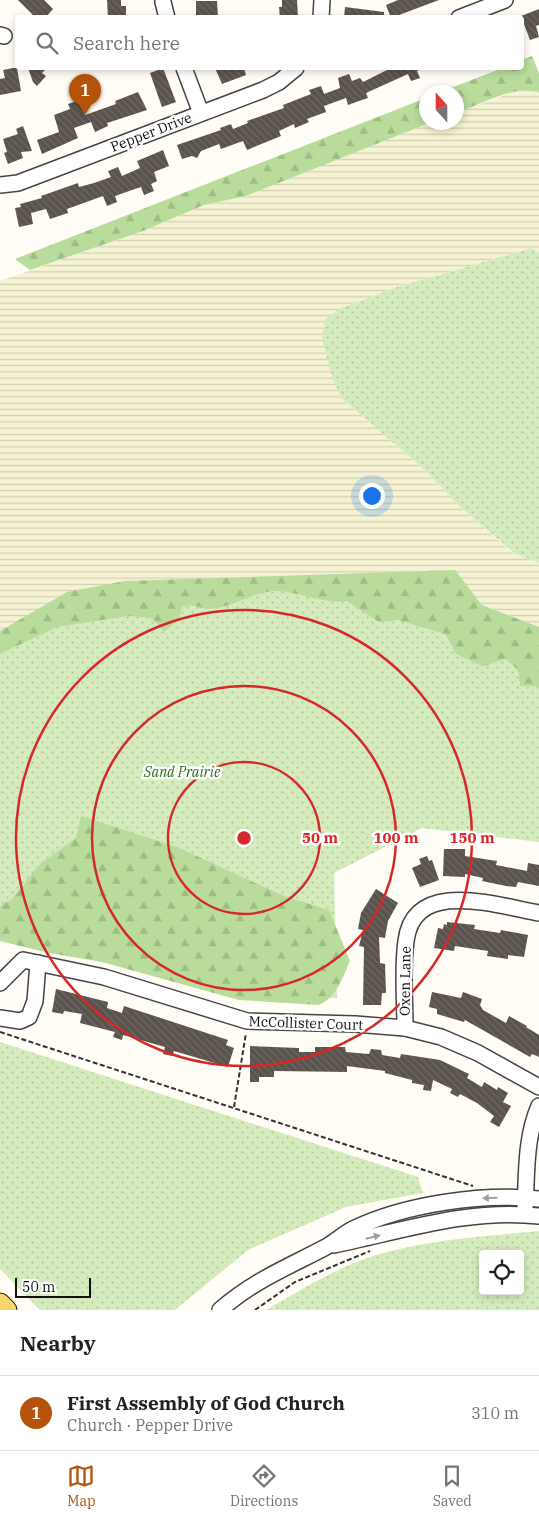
<!DOCTYPE html>
<html lang="en">
<head>
<meta charset="utf-8">
<style>
	:root { --surface:#fff; --page:#f2f2f2; --text:#202124; --muted:#757577; --line:#e0e0e0; --accent:#b45309 }
	body { margin:0; font-family:"IBM Plex Serif",serif; background:var(--page); color:var(--text) }
	.controls { position:absolute; right:15px; bottom:15px; display:grid; overflow:hidden; border-radius:5px; box-shadow:0 2px 8px #0003 }
	.controls button { width:45px; height:45px; display:grid; place-items:center; padding:0; border:0; border-bottom:1px solid var(--line); background:var(--surface); color:var(--text); font:25px sans-serif }
	.compass { position:absolute; left:419px; top:85px; width:45px; height:45px; border-radius:50%; background:var(--surface); box-shadow:0 2px 8px #0003; rotate:339deg }
	.scale { position:absolute; left:15px; bottom:12px; width:76px; box-sizing:border-box; padding-left:5px; border:2px solid #111; border-top:0; font-size:14px; line-height:18px; white-space:nowrap; color:#111; -webkit-text-stroke:4px #fff; paint-order:stroke }
	.you { position:absolute; left:371px; top:495px; width:18px; height:18px; margin:-12px; border:4px solid #fff; border-radius:50%; background:#1a73e8; box-shadow:0 0 0 8px #1a73e833 }
	.badge { display:grid; place-items:center; width:32px; height:32px; border-radius:50%; background:var(--accent); color:#fff; font-size:16px; font-weight:700 }
	.pin { position:absolute; translate:-50% -41px; filter:drop-shadow(0 1px 2px #0008) }
	.pin::after { content:''; position:absolute; top:26px; width:18px; height:15px; background:inherit; clip-path:polygon(0 0,100% 0,50% 100%) }
	.list { margin:0; padding:0; list-style:none }
	h2 { display:flex; justify-content:space-between; align-items:center; height:65px; margin:0; padding:0 20px; font-size:21px }
	h2 small { font-size:16px; font-weight:400; color:var(--muted) }
	.list li { display:grid; grid-template-columns:32px 1fr auto; gap:15px; align-items:center; box-sizing:border-box; height:75px; padding:0 20px; border-top:1px solid var(--line) }
	.list b { display:block; font-size:19px; white-space:nowrap }
	.list p { margin:0; font-size:16px; white-space:nowrap; color:var(--muted) }
	.list em { font-size:16px; font-style:normal; color:var(--muted) }
	.icon { flex:none; width:28px; height:28px; fill:none; stroke:currentColor; stroke-width:2; stroke-linecap:round; stroke-linejoin:round }
	.map { position:relative; flex:none; width:539px; height:1310px; overflow:hidden }
	.search { position:absolute; background:var(--surface); box-shadow:0 2px 8px #0003; left:15px; right:15px; top:15px; height:55px; display:flex; align-items:center; gap:12px; box-sizing:border-box; padding:0 18px; border-radius:5px; color:var(--muted); font-size:19px }
	.sheet { height:140px; background:var(--surface) }
	nav { display:flex; justify-content:space-around; align-items:center; box-sizing:border-box; height:70px; border-top:1px solid var(--line); background:var(--surface); font-size:14px; color:var(--muted) }
	nav a { display:grid; justify-items:center; gap:2px }
	nav .on { color:var(--accent) }
	.map>svg:first-child { display:block }
</style>
</head>
<body>
<div class="map">
<svg width="539" height="1310" viewBox="0 0 539 1310">
	<defs>
		<pattern id="farmland-rules" width="6" height="5" patternUnits="userSpaceOnUse" patternTransform="scale(1.25)"><rect width="6" height="5" fill="#f6f3d4"/><path d="M0 2.5h6" fill="none" stroke="#d2cfb5"/></pattern>
		<pattern id="green-dots" width="8" height="8" patternUnits="userSpaceOnUse" patternTransform="scale(1.25)"><rect width="8" height="8" fill="#d5ebbd"/><path d="M2 2h.1M6 6h.1" fill="none" stroke="#b6c8a1" stroke-width="1.8" stroke-linecap="round"/></pattern>
		<pattern id="forest-firs" width="22" height="20" patternUnits="userSpaceOnUse" patternTransform="scale(1.25)"><rect width="22" height="20" fill="#b9dc9c"/><path d="M5 1l3.5 6h-7zM16 11l3.5 6h-7z" fill="#9ebc85"/></pattern>
		<pattern id="building-back-hatch" width="6" height="6" patternUnits="userSpaceOnUse" patternTransform="scale(1.25)"><rect width="6" height="6" fill="#5a524d"/><path d="M-1 5l2 2M0 0l6 6M5-1l2 2" fill="none" stroke="#6d6662"/></pattern>
	</defs>
	<rect width="100%" height="100%" fill="#fffdf5"/>
	<polygon fill="url(#farmland-rules)" points="533,90 539,93 539,253 532,248 397,287 339,309 341,398 425,470 460,507 513,553 539,563 539,627 482,605 454,570 33,612 0,631 0,281 143,231 204,205 246,196 429,123 456,122 457,113 515,91"/>
	<g fill="url(#green-dots)" fill-rule="evenodd">
		<polygon points="532,248 539,253 539,563 514,553 460,507 425,470 341,398 331,374 322,338 325,320 339,309 397,287"/>
		<polygon points="418,586 456,654 483,667 505,659 518,670 520,686 539,687 539,842 422,828 334,873 337,998 241,995 0,938 0,644 128,591"/>
		<polygon points="0,1042 418,1177 423,1193 346,1207 248,1250 175,1310 40,1310 0,1269"/>
		<path d="M539,1231V1310H266C302,1289 346,1262 387,1252C436,1239 488,1236 539,1231ZM483,1254H520V1291H483Z"/>
	</g>
	<g fill="url(#forest-firs)">
		<path d="M532,56L539,73V93C521,82 476,106 457,113L456,92H440L503,68H522V60Z"/>
		<polygon points="426,98 426,122 429,123 246,196 204,205 143,231 30,270 15,259"/>
		<path d="M455,570L482,605L539,627V687L520,686L518,670L505,659L483,667L456,654L445,634L398,620L379,622L347,601C324,604 302,593 279,591C255,590 235,607 212,609C200,610 200,603 182,607L179,619L164,632L152,618L128,616L57,627L0,654V631L67,592L125,581Z"/>
		<path d="M81,816L177,847L284,896L329,910L350,961C343,977 336,998 319,1005L239,1000L102,962L49,953L0,941V906L12,899L40,864L76,838Z"/>
	</g>
	<g fill="url(#building-back-hatch)">
		<polygon points="18,0 44,0 53,9 45,18 36,18"/>
		<polygon points="107,0 121,0 121,6 126,6 126,18 108,18"/>
		<polygon points="282,0 297,0 298,18 280,18 279,7 282,7"/>
		<polygon points="398,0 439,0 391,18 386,5"/>
		<polygon points="196,1 217,1 218,18 196,16"/>
		<polygon points="345,7 384,12 384,18 344,18"/>
		<polygon points="539,9 539,25 536,26 539,37 530,40 521,16"/>
		<polygon points="13,68 17,68 21,91 0,95 0,79 5,78 3,70"/>
		<polygon points="28,68 47,68 42,73 46,76 37,86 33,82"/>
		<polygon points="163,68 176,102 162,107 150,73"/>
		<polygon points="215,68 244,68 246,75 222,84"/>
		<polygon points="391,68 424,68 417,71 420,78 411,81 408,74 366,93 368,98 359,101 348,105 346,98 324,106 326,112 307,119 309,122 295,128 294,124 279,131 281,136 247,150 243,141 221,149 219,144 201,151 197,158 192,156 182,159 177,145 221,130 220,128 231,124 233,129 248,123 247,121 284,108 283,105 311,94 309,90 321,86 324,94 340,88 338,78 349,74 352,81 360,78 363,82"/>
		<polygon points="138,92 147,110 107,123 108,126 95,132 91,122 74,128 78,138 42,154 37,140 59,132 54,115 70,109 68,104 79,100 85,115 116,104 115,101"/>
		<polygon points="23,126 32,151 21,152 23,158 8,164 4,153 7,152 3,139 18,134 16,129"/>
		<polygon points="163,150 169,166 154,172 157,181 151,184 154,191 144,195 141,187 132,190 115,196 117,202 107,206 103,196 67,209 68,213 50,219 46,209 31,213 33,224 19,227 15,208 21,207 20,204 42,198 41,196 78,183 79,187 94,183 111,177 108,171 118,167 122,176 140,168 137,161"/>
		<polygon points="444,849 465,849 465,856 497,861 496,865 527,871 528,863 539,865 539,886 518,882 516,887 506,886 482,881 483,878 465,874 465,877 443,876"/>
		<polygon points="427,856 429,861 432,860 439,880 420,887 412,868 421,864 419,859"/>
		<polygon points="376,889 398,903 388,921 385,938 379,937 380,963 385,964 386,993 382,993 381,1005 363,1005 364,947 359,946 363,930 358,929 361,913"/>
		<polygon points="447,922 475,925 474,929 500,933 501,930 528,935 524,957 508,955 508,959 487,956 488,951 455,946 454,951 434,948 438,928 443,929 444,924 447,925"/>
		<polygon points="56,989 108,1002 107,1008 122,1013 124,1006 228,1040 226,1045 234,1048 228,1067 174,1051 172,1056 163,1054 165,1047 123,1035 122,1040 113,1037 115,1032 80,1023 82,1014 64,1011 63,1014 52,1012"/>
		<polygon points="432,992 461,998 463,992 482,999 480,1005 483,1010 506,1023 509,1016 527,1026 526,1027 539,1035 539,1057 532,1054 530,1057 465,1020 464,1022 437,1014 437,1009 429,1007"/>
		<polygon points="250,1046 299,1048 299,1052 315,1052 315,1047 345,1047 346,1052 369,1054 371,1049 381,1050 382,1055 400,1058 401,1054 440,1060 469,1074 467,1078 482,1087 484,1082 497,1090 498,1087 508,1093 503,1102 511,1106 499,1127 490,1122 494,1116 477,1103 460,1094 458,1097 450,1093 452,1089 433,1080 431,1091 423,1090 424,1085 412,1083 412,1080 385,1073 385,1071 347,1066 347,1072 274,1071 274,1077 259,1077 259,1082 250,1082"/>
	</g>
	<g fill="none" stroke-linecap="round" stroke-linejoin="round">
		<defs>
			<g id="minor">
				<polyline points="163,2 167,18"/>
				<polyline points="321,18 322,0"/>
				<polyline points="459,18 505,0"/>
				<polyline points="0,35 4,36"/>
				<polyline points="184,68 201,113"/>
				<polyline points="0,185 18,183 263,90 279,82 296,68"/>
				<polyline points="0,983 23,960 104,977 247,1021 355,1024 405,1028 441,1037 478,1053 539,1087"/>
				<polyline points="0,1018 20,1021 29,1017 35,1001 38,963"/>
				<path d="M405,1028C405,1000 402,969 406,941C414,877 498,906 539,913"/>
				<path d="M525,1208C527,1173 525,1139 539,1106"/>
				<path d="M334,1245C402,1231 469,1208 539,1216"/>
				<path d="M220,1310C253,1281 286,1268 324,1248C334,1243 343,1234 353,1229C405,1204 482,1193 539,1199"/>
			</g>
			<polyline id="major" points="0,1303 7,1310"/>
		</defs>
		<use href="#minor" stroke="#444" stroke-width="18"/>
		<use href="#major" stroke="#222" stroke-width="21"/>
		<g stroke="#333" stroke-width="2" stroke-dasharray="5 2.5" stroke-linecap="butt">
			<polyline points="0,1032 473,1186"/>
			<polyline points="234,1107 246,1033"/>
			<polyline points="255,1310 295,1282 370,1251"/>
		</g>
		<use href="#minor" stroke="#fff" stroke-width="15"/>
		<use href="#major" stroke="#f9d66b" stroke-width="19"/>
	</g>
	<defs><path id="oneway-solid" d="M-6-.8H1V-3.2L6.5 0L1 3.2V.8H-6Z" transform="scale(1.25)"/></defs>
	<g fill="#a0a0a0">
		<use href="#oneway-solid" transform="translate(490 1198) rotate(178)"/>
		<use href="#oneway-solid" transform="translate(373 1237) rotate(-14)"/>
	</g>
	<g fill="none" stroke="#d62828" stroke-width="2.5">
		<circle cx="244" cy="838" r="76"/>
		<circle cx="244" cy="838" r="152"/>
		<circle cx="244" cy="838" r="228"/>
	</g>
	<g text-anchor="middle" dominant-baseline="central" stroke-width="5" stroke-linejoin="round" paint-order="stroke">
		<g font-size="14" fill="#111" stroke="#fff">
			<text transform="translate(151 132) rotate(-21)">Pepper Drive</text>
			<text transform="translate(405 981) rotate(-89)">Oxen Lane</text>
			<text transform="translate(306 1023) rotate(2)">McCollister Court</text>
		</g>
		<g font-size="14" font-style="italic" fill="#2f6b1f" stroke="#fff">
			<text x="182" y="772">Sand Prairie</text>
		</g>
	</g>
	<circle cx="244" cy="838" r="8" fill="#d62828" stroke="#fff" stroke-width="2.5"/>
	<g font-size="15" text-anchor="middle" font-weight="bold" fill="#d62828" stroke="#fff" stroke-width="5" stroke-linejoin="round" paint-order="stroke">
		<text x="320" y="843">50 m</text>
		<text x="396" y="843">100 m</text>
		<text x="472" y="843">150 m</text>
	</g>
</svg>
<div class="controls">
<button><svg class="icon" aria-label="locate" viewBox="0 0 24 24"><circle cx="12" cy="12" r="6"/><path d="M12 2v4M12 18v4M2 12h4M18 12h4"/></svg></button>
</div>
<svg class="compass" viewBox="-18 -18 36 36"><path d="M0-13l5 13h-10z" fill="#e53935"/><path d="M0 13l5-13h-10z" fill="#757577"/></svg>
<div class="scale">50 m</div>
<div class="you"></div>
<div class="pin badge" style="left:85px;top:115px">1</div>
<div class="search"><svg class="icon" aria-label="search" viewBox="0 0 24 24"><circle cx="10" cy="10" r="6"/><path d="M15 15l6 6"/></svg>Search here</div>
</div>
<section class="sheet">
<h2>Nearby<small></small></h2>
<ul class="list">
<li><span class="badge">1</span><div><b>First Assembly of God Church</b><p>Church · Pepper Drive</p></div><em>310 m</em></li>
</ul>
</section>
<nav>
<a class="on"><svg class="icon" aria-label="map" viewBox="0 0 24 24"><path d="M3 6l6-2 6 2 6-2v14l-6 2-6-2-6 2zM9 4v14M15 6v14"/></svg>Map</a>
<a><svg class="icon" aria-label="directions" viewBox="0 0 24 24"><path d="M12 3l9 9-9 9-9-9zM9 14v-3h6M13 9l2 2-2 2"/></svg>Directions</a>
<a><svg class="icon" aria-label="saved" viewBox="0 0 24 24"><path d="M7 4h10v16l-5-4-5 4z"/></svg>Saved</a>
</nav>
</body>
</html>
